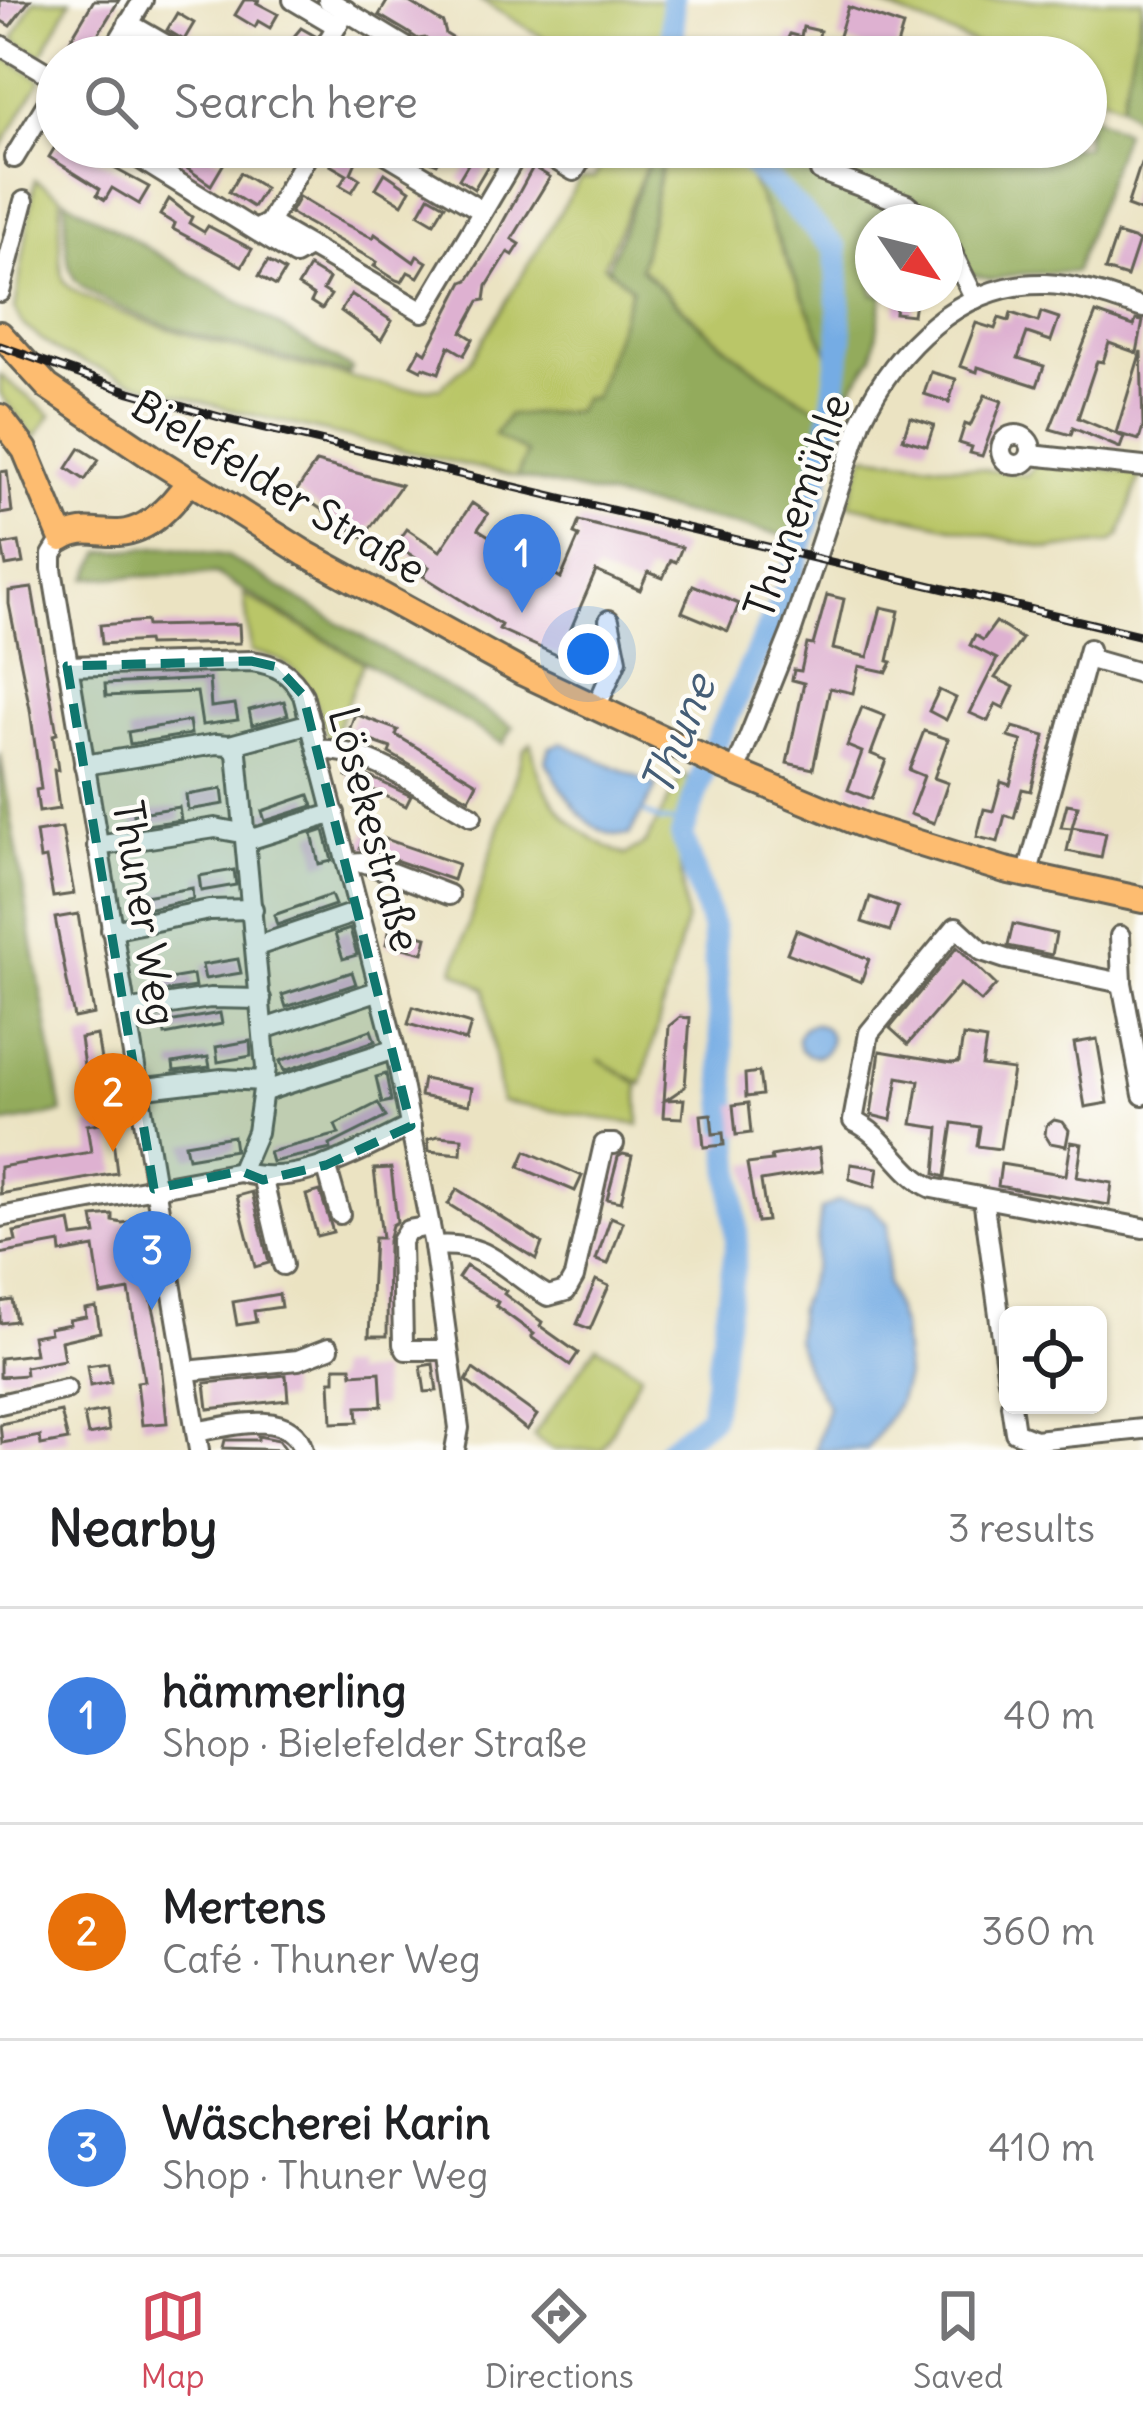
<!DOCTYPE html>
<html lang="en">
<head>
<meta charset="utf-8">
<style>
	:root { --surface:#fff; --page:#f6f6f6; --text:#202124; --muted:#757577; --line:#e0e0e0; --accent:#d1495b }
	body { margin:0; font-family:Delius,sans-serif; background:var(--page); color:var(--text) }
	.controls { position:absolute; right:36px; bottom:36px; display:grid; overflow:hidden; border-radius:18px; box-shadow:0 3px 9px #0004 }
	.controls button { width:108px; height:108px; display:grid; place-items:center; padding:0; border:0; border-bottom:3px solid var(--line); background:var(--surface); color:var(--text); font:60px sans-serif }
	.compass { position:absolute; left:855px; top:204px; width:108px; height:108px; border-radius:50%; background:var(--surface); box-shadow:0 3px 9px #0004; rotate:125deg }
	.you { position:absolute; left:588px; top:654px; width:42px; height:42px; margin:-30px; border:9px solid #fff; border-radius:50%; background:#1a73e8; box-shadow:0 0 0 18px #1a73e833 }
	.badge { display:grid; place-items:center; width:78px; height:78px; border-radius:50%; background:var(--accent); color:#fff; font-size:39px; font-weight:700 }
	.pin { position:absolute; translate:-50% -99px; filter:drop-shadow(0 3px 6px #0008) }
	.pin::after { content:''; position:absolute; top:63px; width:42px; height:36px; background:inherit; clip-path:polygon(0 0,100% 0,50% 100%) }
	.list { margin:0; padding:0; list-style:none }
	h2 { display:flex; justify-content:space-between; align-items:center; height:156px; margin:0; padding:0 48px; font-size:51px }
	h2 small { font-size:39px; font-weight:400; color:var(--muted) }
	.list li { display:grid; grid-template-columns:78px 1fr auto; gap:36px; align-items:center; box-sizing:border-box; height:216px; padding:0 48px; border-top:3px solid var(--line) }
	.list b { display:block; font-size:45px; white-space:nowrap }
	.list p { margin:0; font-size:39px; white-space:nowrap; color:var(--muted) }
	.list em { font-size:39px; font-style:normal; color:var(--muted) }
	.icon { flex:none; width:66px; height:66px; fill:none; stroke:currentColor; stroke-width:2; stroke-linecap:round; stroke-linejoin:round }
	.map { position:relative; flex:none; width:1143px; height:1450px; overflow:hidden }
	.search { position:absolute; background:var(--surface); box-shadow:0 3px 9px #0004; left:36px; right:36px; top:36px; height:132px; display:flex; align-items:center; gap:30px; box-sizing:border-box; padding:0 42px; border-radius:66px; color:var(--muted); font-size:45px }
	.sheet { height:804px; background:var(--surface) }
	nav { display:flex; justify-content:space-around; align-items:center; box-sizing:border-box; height:168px; border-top:3px solid var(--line); background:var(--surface); font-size:33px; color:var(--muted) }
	nav a { display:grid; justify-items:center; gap:6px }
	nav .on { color:var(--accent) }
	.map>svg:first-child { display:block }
</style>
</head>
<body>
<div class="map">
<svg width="1143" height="1450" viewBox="0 0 1143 1450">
	<rect width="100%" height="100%" fill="#fdfcf7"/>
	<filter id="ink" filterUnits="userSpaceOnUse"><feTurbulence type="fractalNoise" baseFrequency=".00833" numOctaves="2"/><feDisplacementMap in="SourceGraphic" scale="24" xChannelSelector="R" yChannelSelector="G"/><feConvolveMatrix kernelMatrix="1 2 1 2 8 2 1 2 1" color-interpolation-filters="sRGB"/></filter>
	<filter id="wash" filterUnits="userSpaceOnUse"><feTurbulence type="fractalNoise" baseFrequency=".004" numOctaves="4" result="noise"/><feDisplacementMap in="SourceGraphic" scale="48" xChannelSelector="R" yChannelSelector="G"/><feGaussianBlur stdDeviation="2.7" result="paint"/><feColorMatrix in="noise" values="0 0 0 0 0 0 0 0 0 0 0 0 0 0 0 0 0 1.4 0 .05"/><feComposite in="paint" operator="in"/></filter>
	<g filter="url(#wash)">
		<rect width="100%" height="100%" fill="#ebe3c2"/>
		<g fill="#bac668" stroke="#6b7142" stroke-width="3">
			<polygon points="34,0 71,0 41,56 13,39"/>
			<polygon points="480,0 665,0 667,57 576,57"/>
			<polygon points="869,0 1143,0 1143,2 1121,105 1086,90 1086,57 1007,57"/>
			<polygon points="0,54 41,80 0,149"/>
			<path d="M612,147H654L604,265L631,288L594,398H583L575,411L508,415L494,435L527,453L516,477L228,409L131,381L61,354L24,326L15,309L35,180L61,196C61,217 57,262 64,280C77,315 356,381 403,388C415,390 428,388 440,388L471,360L580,179L594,178Z"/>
			<path d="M666,147C701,147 719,141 745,167L833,365L827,413C755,376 698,325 641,267Z"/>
			<polygon points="0,375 51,415 35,438 0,394"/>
			<polygon points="865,455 1027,475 1038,461 1141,473 1120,536 1110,543 1049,549 848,504"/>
			<path d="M244,595L363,662L332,742H328C315,695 304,659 251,652Z"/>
			<path d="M531,743C541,801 572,833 625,855L646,843L682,774L692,780L677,836L686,920L642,1084L598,1059L638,1084L639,1125L501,1102L485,989L454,970L524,749Z"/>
			<polygon points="597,1346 641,1373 602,1450 552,1450 533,1436"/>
		</g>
		<g fill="#93ab5c" stroke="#58643c" stroke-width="3">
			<polygon points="1143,2 1143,112 1140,123 1121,105"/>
			<polygon points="1086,113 1124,132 1075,272 1020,274 992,280 945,267 945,222 873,222 873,294 883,294 873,357 849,392 833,365 746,166 769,162 836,183 856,147 1086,147"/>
			<path d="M655,147H665L640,268C697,326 754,376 827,413L799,539L517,477L527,453L494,435L509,415L575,412L584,398L594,399L632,288L608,268Z"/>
			<path d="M65,199L352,369L349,374C297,360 90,317 72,274C63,254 67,221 65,199Z"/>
			<polygon points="168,546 227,556 513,727 503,744 216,574 87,578 102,552"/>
			<polygon points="0,753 62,1113 0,1124"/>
		</g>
		<g fill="#75ace4" stroke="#486480" stroke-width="3">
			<path d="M562,743L657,786L629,835C587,840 564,792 546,761L550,747Z"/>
			<circle cx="814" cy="1040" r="16"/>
			<polygon points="837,1201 869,1205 888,1224 887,1284 902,1328 906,1377 898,1403 867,1450 815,1450 828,1406 806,1369 796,1339 799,1307 814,1267 821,1210"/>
		</g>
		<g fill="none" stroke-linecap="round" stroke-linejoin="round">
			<polyline stroke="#75ace4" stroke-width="4.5" points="645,813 661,821 687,823"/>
			<g stroke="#75ace4" stroke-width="24">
				<polyline points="672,0 674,57"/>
				<polyline points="668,1450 711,1416 737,1242 713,929 682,835 705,766 787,588 809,519 829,432 841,339 836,249 748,160 741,147"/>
			</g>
		</g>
		<g id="blocks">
			<g fill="#deb1d1">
				<polygon points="0,0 30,0 10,26 0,20"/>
				<polygon points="94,0 119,0 84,57 60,57"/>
				<polygon points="244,0 259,0 257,3 278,14 270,28 258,21 255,27 235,15"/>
				<polygon points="388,0 409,2 419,8 443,23 446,34 483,57 449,57 425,38 418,39 406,31 379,15"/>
				<polygon points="848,7 903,26 894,56 838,39"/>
				<polygon points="177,13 194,23 184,40 167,30"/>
				<polygon points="803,27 820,31 818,41 811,39 807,53 810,57 779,57 790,34 801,37"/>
				<polygon points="301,28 315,36 306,57 287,57 280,53"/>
				<polygon points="353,41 379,57 344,57"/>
				<polygon points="55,147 71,147 86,153 149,187 139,204 112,188 105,200 97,195 100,189 49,157"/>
				<polygon points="156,147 197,147 224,163 211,185"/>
				<polygon points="341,147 359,155 351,173 360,179 352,192 340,185 347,175 330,165"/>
				<polygon points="416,147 447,147 437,164 412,154"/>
				<polygon points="471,147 499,147 474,189 459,179 471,159 466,156"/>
				<polygon points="1141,163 1143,164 1143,212 1127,206"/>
				<polygon points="533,167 550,177 512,239 520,244 513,255 508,252 487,286 485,300 479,301 462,332 473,339 464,355 449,346 439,373 423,367 421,370 411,365 420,349 426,353 463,282 468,280 492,242"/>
				<polygon points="240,173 265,188 253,207 229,192"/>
				<polygon points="385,173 410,190 402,204 376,188"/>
				<polygon points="429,196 445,205 434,223 419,214"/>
				<polygon points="299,197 341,222 373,238 375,234 414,262 417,256 427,262 418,277 408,272 402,282 396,280 374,266 377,262 290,213"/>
				<polygon points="169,199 192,217 189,223 204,232 208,226 252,249 242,266 173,229 175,224 160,215"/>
				<polygon points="1117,234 1139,241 1127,277 1105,270"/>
				<polygon points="268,261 285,271 276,286 259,276"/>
				<polygon points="309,267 329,279 323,290 331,295 322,309 311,302 314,296 298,286"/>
				<polygon points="351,294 392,321 381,340 341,311"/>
				<polygon points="898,294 916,294 913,315 895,313"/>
				<polygon points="1041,312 1059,318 1051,341 1027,333 1018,358 1044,366 1037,386 978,367 977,372 960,366 976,323 995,329 999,318 1009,321 1011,313 1038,322"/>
				<polygon points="1096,313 1134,326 1136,320 1143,321 1137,353 1109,343 1103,362 1097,361 1078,418 1124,437 1120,448 1073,428 1071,435 1050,429"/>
				<polygon points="1141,351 1143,427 1139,440 1116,433"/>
				<polygon points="931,372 956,379 949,402 924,394"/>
				<polygon points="985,395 1002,401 982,456 970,453 972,447 959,443 965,424 970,426"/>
				<polygon points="910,417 934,425 927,446 903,439"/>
				<polygon points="80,448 99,460 85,480 67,468"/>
				<polygon points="316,462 401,485 363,538 296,492"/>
				<polygon points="7,471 12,512 0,514 0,472"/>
				<polygon points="472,503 488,514 478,529 519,555 524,547 544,560 546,569 561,578 579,536 574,534 579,521 682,547 676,562 671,560 663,578 648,572 640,590 596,571 559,656 499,629 501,625 423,576 429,567 396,545 407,529 440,551"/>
				<polygon points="19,542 23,563 6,566 2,545"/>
				<polygon points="693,585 739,604 728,631 682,612"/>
				<polygon points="32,588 57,734 53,735 58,770 54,770 59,809 39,812 36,790 41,789 30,709 9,604 9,591"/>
				<polygon points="827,595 844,599 833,649 868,657 881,607 899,611 888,661 892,662 887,672 859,666 853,693 830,688 813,769 787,763 804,683 792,680 794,670 801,671 807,644 813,645"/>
				<polygon points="146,621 147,626 239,624 240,643 148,645 147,641 102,644 100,625"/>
				<polygon points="996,622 1022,639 995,678 1014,687 1004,708 996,704 988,721 970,713 997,659 970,645 975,635 983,640"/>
				<polygon points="209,679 211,707 235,704 238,720 202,725 197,692 106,696 105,684"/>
				<polygon points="939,690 956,698 946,720 929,711"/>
				<polygon points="284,701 288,715 252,725 249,710"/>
				<polygon points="862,707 885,716 871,754 886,760 871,799 848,790 862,752 847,746"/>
				<polygon points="355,714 398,730 396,735 477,783 469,799 389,753 391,748 348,733"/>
				<polygon points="189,721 191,734 130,744 128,732"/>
				<polygon points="1013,727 1045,736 1031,791 1022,789 1014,818 1005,815 998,842 977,837 984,809 993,811 1001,782 1010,785 1022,741 1008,737"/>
				<polygon points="924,731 948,739 934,778 948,783 934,823 910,814 924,776 909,770"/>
				<polygon points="351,768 411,796 406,806 347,777"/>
				<polygon points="222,789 224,804 188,810 186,795"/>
				<polygon points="309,795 313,806 265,821 262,811"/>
				<polygon points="1067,804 1078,806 1072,827 1106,833 1101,858 1067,851 1072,828 1061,827"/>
				<polygon points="179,807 181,820 133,827 134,814"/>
				<polygon points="62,828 74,894 53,897 46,858 40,859 36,832"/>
				<polygon points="324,830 332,861 319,864 312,834"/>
				<polygon points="365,832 458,864 453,880 360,848"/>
				<polygon points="234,870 236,885 201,891 199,876"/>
				<polygon points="192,888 193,899 146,909 144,896"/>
				<polygon points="331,895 335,905 277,925 274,915"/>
				<polygon points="870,897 898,907 890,931 862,922"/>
				<polygon points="78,914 94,1014 74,1018 55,918"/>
				<polygon points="1013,924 1056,934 1052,955 1008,946"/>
				<polygon points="390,928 427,937 423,953 386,944"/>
				<polygon points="350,929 357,955 343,959 335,934"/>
				<polygon points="796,930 869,959 861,982 787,953"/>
				<polygon points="957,947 996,985 981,1002 960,984 908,1044 890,1028"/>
				<polygon points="238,959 241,973 205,979 202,965"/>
				<polygon points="352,972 356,984 286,1007 282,995"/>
				<polygon points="193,975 195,987 160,992 158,981"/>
				<polygon points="413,1007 471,1024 466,1041 408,1024"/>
				<polygon points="220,1013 222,1024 165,1035 163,1023"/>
				<polygon points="680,1017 690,1018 685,1087 666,1100 684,1099 682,1118 663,1117 669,1026"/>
				<polygon points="371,1030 375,1041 284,1071 280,1061"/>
				<polygon points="97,1035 107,1098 89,1101 80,1038"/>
				<polygon points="963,1036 986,1040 982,1066 1013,1070 1000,1149 977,1146 980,1127 953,1123 945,1177 935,1174 939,1128 912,1124 919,1081 898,1077 891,1120 871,1115 880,1051 952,1063 959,1062"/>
				<polygon points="1097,1039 1108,1103 1085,1107 1074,1043"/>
				<polygon points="250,1041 251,1056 218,1062 216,1047"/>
				<polygon points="208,1057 210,1067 174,1071 173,1063"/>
				<polygon points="759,1072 762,1095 746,1097 745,1074"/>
				<polygon points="386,1074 391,1101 382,1103 376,1077"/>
				<polygon points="423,1079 472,1088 469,1105 420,1096"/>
				<polygon points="378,1103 386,1117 330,1145 331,1149 272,1162 269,1152 339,1134 335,1125"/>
				<polygon points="748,1103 751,1133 736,1135 733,1105"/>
				<polygon points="711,1114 713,1134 723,1133 724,1145 704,1147 701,1115"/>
				<polygon points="1054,1120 1063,1122 1069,1130 1066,1146 1050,1143 1045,1135 1046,1126"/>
				<polygon points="111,1121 117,1173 0,1194 0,1167 91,1152 87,1125"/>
				<polygon points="233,1136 235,1150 188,1158 185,1144"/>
				<polygon points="438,1136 462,1138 461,1154 429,1151 428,1139"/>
				<polygon points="1071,1142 1082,1144 1077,1177 1112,1183 1109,1205 998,1186 1001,1164 1066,1175"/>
				<polygon points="819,1148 822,1171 761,1181 767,1221 757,1222 747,1164 772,1161 771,1156"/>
				<polygon points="526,1151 582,1176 575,1191 519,1167"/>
				<polygon points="623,1154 632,1156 621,1202 607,1199 618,1157"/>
				<polygon points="851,1164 878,1168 875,1187 849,1179"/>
				<polygon points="391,1168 397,1222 392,1225 388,1241 387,1336 369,1336 374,1238 382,1238 374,1169"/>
				<polygon points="457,1189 542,1243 536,1259 448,1204"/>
				<polygon points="320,1191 333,1232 317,1236 306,1195"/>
				<polygon points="252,1192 269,1263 255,1267 237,1196"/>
				<polygon points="113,1215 113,1221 122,1223 134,1221 157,1325 167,1423 142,1425 137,1382 144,1381 129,1290 101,1295 94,1247 61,1253 60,1243 0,1254 0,1244 16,1241 14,1232 70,1221 73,1237 96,1234 93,1217"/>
				<polygon points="611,1217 623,1222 608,1264 596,1260"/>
				<polygon points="466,1266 506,1291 504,1294 542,1322 540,1326 578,1353 570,1365 531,1337 534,1334 496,1306 498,1302 458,1278"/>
				<polygon points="596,1280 609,1286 590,1329 577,1324"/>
				<polygon points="279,1294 281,1307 254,1311 256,1322 237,1325 233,1302"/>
				<polygon points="12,1300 16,1321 0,1323 0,1302"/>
				<polygon points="96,1307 100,1332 61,1341 64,1360 25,1367 26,1375 0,1377 0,1358 35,1354 32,1336 50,1333 49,1328 70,1324 69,1320 86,1317 85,1309"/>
				<polygon points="108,1363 111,1382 90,1386 87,1366"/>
				<polygon points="433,1364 437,1391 425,1392 421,1366"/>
				<polygon points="335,1367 351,1367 352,1374 380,1372 382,1406 357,1407 358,1422 332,1423 330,1381 335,1381"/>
				<polygon points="473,1369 537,1415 527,1430 466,1381"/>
				<polygon points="286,1375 288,1400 208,1409 205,1383"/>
				<polygon points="106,1411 109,1431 88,1435 84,1415"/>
				<polygon points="61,1412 68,1440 41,1445 40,1436 2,1443 0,1424"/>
				<polygon points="258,1436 279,1440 286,1450 223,1448 225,1440 258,1440"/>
			</g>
		</g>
	</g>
	<g filter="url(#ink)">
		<use href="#blocks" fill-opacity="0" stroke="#646256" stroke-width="3"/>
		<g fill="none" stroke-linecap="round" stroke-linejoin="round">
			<defs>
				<g id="minor">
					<polyline points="293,0 337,26"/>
					<polyline points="328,0 422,57"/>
					<polyline points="128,23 187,57"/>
					<polyline points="0,45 57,79"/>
					<polyline points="109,57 143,0"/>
					<polyline points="319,57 346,10"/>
					<polyline points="121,147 295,255 309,247"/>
					<polyline points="375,147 482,211"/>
					<polyline points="535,147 574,171 583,156 569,147"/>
					<polyline points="14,158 57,87"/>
					<polyline points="820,171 907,204 928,222"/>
					<polyline points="269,223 423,312 521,147"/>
					<polyline points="259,228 269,223 312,147"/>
					<polyline points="945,238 975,299"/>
					<polyline points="0,292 24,201"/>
					<circle cx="1016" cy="450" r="15"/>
					<polyline points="1031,455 1143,467"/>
					<polyline points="62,539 52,555 52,569 199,1450"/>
					<polyline points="1087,658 1143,674"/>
					<path d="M67,666L251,661C276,664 291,673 303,695L395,1049L434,1246L459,1428L455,1450"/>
					<polyline points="596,708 617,660 609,620"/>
					<polyline points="230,745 311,723"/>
					<path d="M319,750C363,746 433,795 472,816"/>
					<polyline points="84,765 216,744 230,745 237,753 266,1068 257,1132 240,1172"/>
					<path d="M735,772L791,633L862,419C895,349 961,282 1045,284C1078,285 1112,298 1143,308"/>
					<polyline points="248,840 335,813"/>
					<polyline points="97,846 215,828 247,834"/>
					<polyline points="348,863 363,862 449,895"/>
					<polyline points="1027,876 1089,649"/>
					<polyline points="111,930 209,910 253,909"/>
					<polyline points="1120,936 1122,983 1143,1095"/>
					<polyline points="257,946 360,911"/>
					<path d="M1122,983L1006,959L982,951L956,927L869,1033L853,1121C886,1135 900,1174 932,1188L1143,1228"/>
					<polyline points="125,1011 210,998 261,999"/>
					<polyline points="264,1029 380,990"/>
					<polyline points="137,1089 222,1079 265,1081"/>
					<polyline points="265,1091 395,1049"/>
					<polyline points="326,1165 340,1214"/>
					<polyline points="263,1180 283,1265"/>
					<polyline points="983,1198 1008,1380"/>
					<path d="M0,1217L240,1172C297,1189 359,1151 411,1126"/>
					<polyline points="430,1226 408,1230 401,1241 403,1344 406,1350 446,1350"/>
					<path d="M434,1246C491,1241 503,1271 548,1296L566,1291L574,1277L604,1144H614"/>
					<polyline points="186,1371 298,1360 329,1348"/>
					<polyline points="0,1404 66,1389"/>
					<polyline points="1011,1405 1015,1432 1035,1440 1143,1429"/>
					<path d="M196,1432C227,1426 292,1407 303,1450"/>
				</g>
				<g id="major">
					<polyline points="0,334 48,387 155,459 306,554 523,673 721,766 870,828 1005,870 1143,900"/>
					<path d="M0,417L25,450L62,539C82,526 97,534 119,533C150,531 173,504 189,481"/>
				</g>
			</defs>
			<use href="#minor" stroke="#646256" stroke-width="24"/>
			<use href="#major" stroke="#646256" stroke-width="30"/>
			<use href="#minor" stroke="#fff" stroke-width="18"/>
			<use href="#major" stroke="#fdbc70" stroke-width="24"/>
			<defs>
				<polyline id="rail" points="0,346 130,392 223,418 1143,636"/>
			</defs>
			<use href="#rail" stroke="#1c1c1c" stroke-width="9"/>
			<use href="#rail" stroke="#fdfcf7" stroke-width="4.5" stroke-dasharray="14" stroke-linecap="butt"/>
		</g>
	</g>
	<path fill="#0f766e" fill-opacity="0.2" stroke="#0f766e" stroke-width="9" stroke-dasharray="24 15" stroke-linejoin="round" d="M251,661L277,667L303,695L411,1126L326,1165L263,1180L241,1171L154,1189L67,666Z"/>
	<g text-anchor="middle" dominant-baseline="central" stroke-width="9" stroke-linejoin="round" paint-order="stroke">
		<g font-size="42" fill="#1c1c1c" stroke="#fdfcf7">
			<text transform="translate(279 487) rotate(31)">Bielefelder Straße</text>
			<text transform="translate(797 506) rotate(-70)">Thunemühle</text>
			<text transform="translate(375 829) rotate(75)">Lösekestraße</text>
			<text transform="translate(145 913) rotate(81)">Thuner Weg</text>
		</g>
		<g font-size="45" font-style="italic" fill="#445d76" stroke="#fdfcf7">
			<text transform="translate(678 735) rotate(-68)">Thune</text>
		</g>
	</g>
</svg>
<div class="controls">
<button><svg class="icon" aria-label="locate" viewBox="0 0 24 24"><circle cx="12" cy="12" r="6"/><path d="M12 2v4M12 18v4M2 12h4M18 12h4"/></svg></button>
</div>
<svg class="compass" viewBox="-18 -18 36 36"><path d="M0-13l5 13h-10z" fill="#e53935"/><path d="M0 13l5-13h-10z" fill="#757577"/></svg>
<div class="you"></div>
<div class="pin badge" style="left:522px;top:613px;background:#3f7fe0">1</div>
<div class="pin badge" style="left:113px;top:1152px;background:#e8710a">2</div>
<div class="pin badge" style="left:152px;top:1310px;background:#3f7fe0">3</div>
<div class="search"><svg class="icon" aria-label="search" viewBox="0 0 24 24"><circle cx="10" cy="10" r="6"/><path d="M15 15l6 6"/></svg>Search here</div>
</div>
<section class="sheet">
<h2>Nearby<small>3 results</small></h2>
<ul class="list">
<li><span class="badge" style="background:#3f7fe0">1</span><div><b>hämmerling</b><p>Shop · Bielefelder Straße</p></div><em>40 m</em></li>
<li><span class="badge" style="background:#e8710a">2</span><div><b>Mertens</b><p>Café · Thuner Weg</p></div><em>360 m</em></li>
<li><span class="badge" style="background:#3f7fe0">3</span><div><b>Wäscherei Karin</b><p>Shop · Thuner Weg</p></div><em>410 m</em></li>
</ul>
</section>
<nav>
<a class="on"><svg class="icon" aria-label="map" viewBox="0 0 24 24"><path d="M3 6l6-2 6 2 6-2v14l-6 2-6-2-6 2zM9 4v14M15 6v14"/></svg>Map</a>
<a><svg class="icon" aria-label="directions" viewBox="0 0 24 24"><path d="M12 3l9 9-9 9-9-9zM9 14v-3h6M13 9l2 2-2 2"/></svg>Directions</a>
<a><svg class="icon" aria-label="saved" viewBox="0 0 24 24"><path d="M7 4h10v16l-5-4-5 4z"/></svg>Saved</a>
</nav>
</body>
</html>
